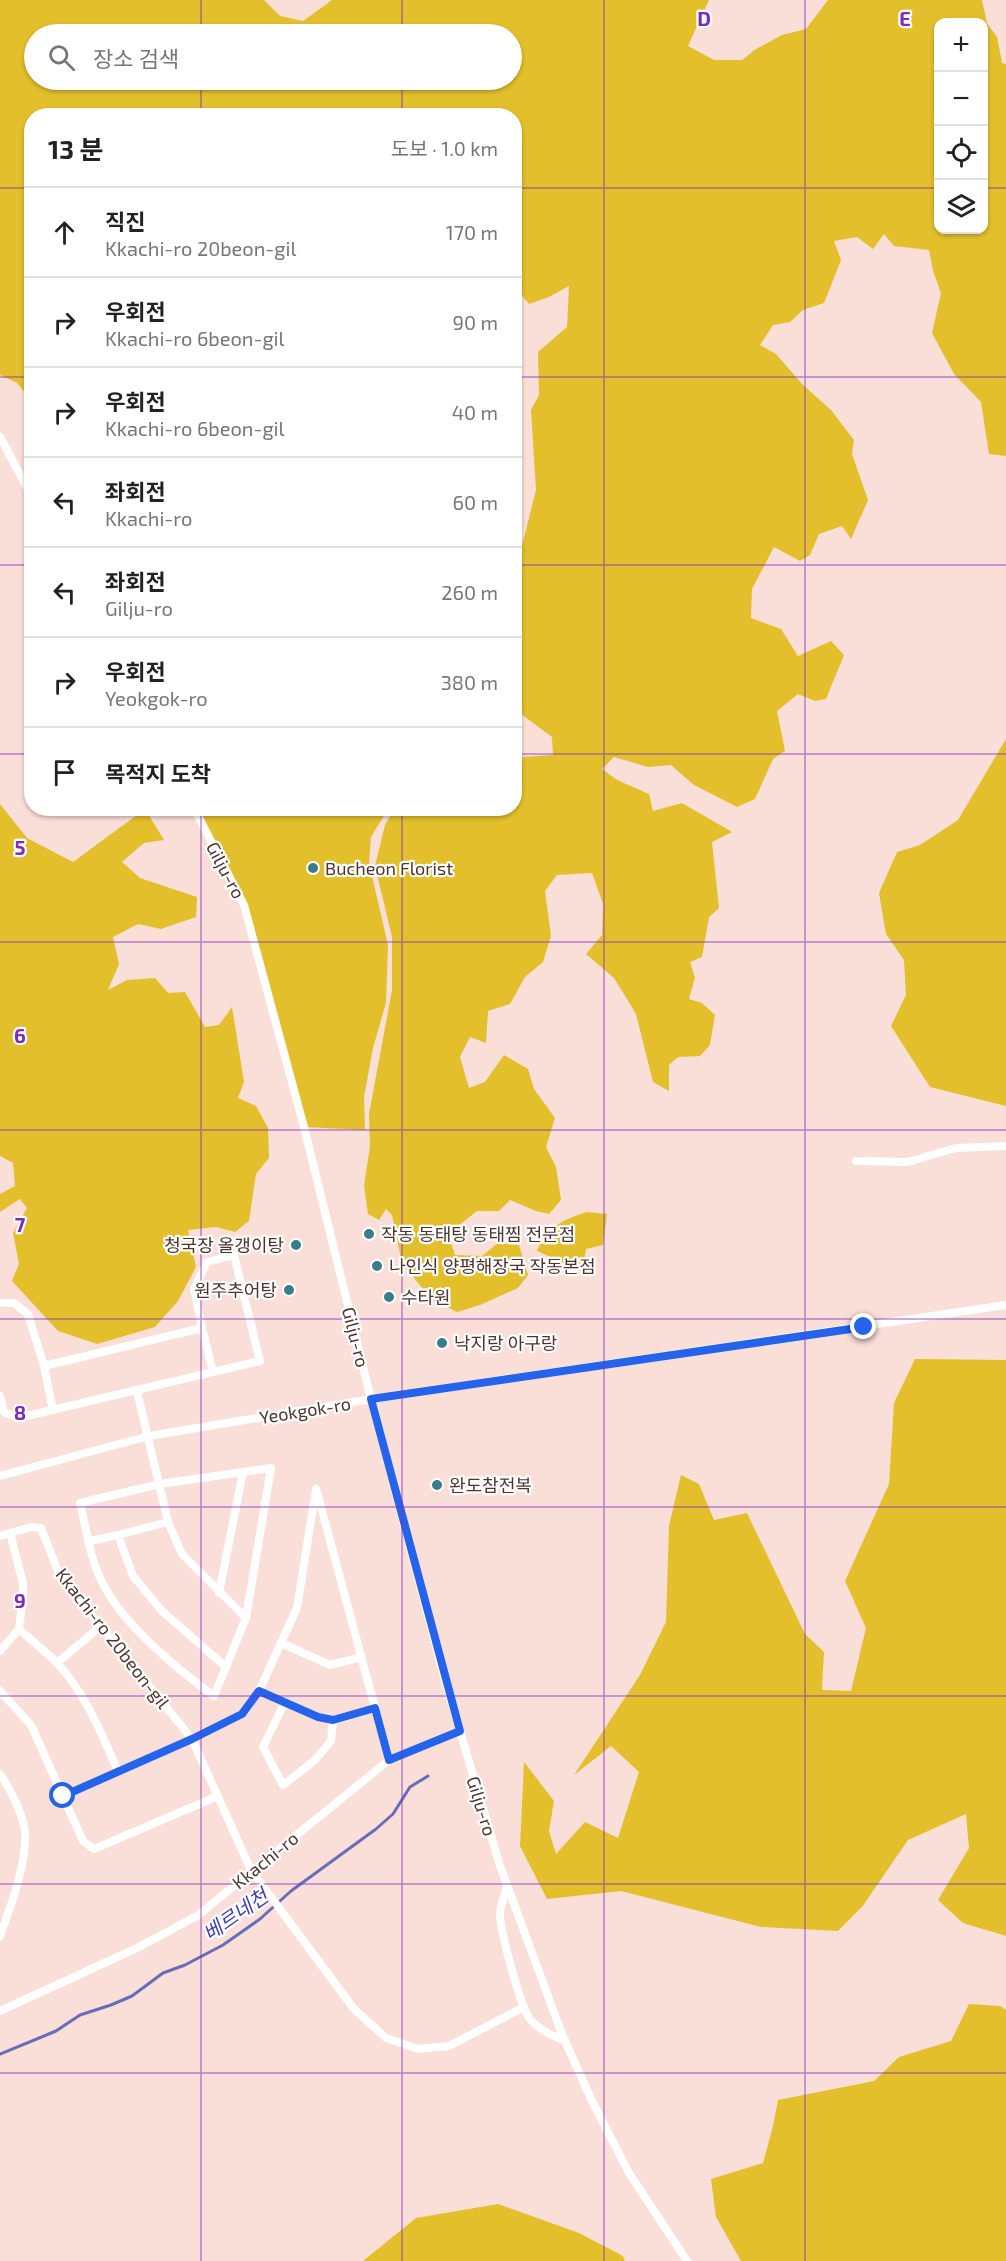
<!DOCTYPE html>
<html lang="ko">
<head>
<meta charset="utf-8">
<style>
	:root { --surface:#fff; --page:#f6f6f6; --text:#222; --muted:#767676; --line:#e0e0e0 }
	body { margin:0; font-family:"Exo 2","Noto Sans KR",sans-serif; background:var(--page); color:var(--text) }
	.controls { position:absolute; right:18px; top:18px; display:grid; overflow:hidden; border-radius:12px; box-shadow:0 2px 4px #0004 }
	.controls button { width:54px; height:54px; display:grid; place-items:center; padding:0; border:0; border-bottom:2px solid var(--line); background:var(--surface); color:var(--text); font:30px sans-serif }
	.stop { position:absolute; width:18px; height:18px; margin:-14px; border:4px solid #2563eb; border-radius:50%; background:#fff }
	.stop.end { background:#2563eb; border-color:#fff; box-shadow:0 2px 6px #0008 }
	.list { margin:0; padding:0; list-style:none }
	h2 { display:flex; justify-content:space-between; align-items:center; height:78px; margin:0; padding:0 24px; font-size:26px }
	h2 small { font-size:20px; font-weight:400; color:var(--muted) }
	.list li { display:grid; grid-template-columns:39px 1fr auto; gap:18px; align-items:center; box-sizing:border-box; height:90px; padding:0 24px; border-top:2px solid var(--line) }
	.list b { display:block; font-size:22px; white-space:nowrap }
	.list p { margin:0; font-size:20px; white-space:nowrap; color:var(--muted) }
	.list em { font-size:20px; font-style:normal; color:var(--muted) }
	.icon { flex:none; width:33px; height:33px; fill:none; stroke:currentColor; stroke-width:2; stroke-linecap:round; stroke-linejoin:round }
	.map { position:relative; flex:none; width:1006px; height:2261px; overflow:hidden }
	.search { position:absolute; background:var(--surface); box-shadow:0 2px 4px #0004; left:24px; top:24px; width:498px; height:66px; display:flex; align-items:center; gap:15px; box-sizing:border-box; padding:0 21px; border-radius:33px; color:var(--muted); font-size:22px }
	.panel { position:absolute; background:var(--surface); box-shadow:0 2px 4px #0004; left:24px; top:108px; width:498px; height:708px; border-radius:24px }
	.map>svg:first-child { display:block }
</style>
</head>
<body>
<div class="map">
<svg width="1006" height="2261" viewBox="0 0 1006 2261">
	<rect width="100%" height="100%" fill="#faded8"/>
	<g fill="#e3bf2c" fill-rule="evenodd">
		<path d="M0,0H264L280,16L303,21L332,0H709L688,46L714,60H742L756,49L782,35L806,29L828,0H982L987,23L997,37L1002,63L1006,64V456L989,454L981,402L954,374L932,333L941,293L933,271L929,250L894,246L884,234L873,249L857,237L834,241L841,260L824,303L803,310L790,322L773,325L760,345L776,354L802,384L831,410L854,440L852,454L868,500L851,539L842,526L819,534L810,555L800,561L774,547L752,589L751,618L781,629L798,656L831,641L844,655L826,699L815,701L798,694L777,711L785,751L773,759L755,799L737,807L694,785L671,765L648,767L614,757L602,769L617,780L649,794L653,811L682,803L732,832L712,842L719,908L709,917L702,957L690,962L695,978L689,999L702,1003L715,1015L710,1045L700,1056L678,1057L669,1065V1091L653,1082L636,1014L614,978L586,954L602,935L603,904L592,873L557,875L545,891L551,936L543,962L525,977L510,1004L488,1011L486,1043L470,1037L460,1057L469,1088L485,1082L504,1055L528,1069L534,1089L555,1118L546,1147L556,1167L561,1200L549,1214L536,1211L510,1200L499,1211H477L448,1234L455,1255L482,1256L498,1243L519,1245L528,1275L518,1288L480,1305L457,1312L431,1299L402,1263L392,1215L386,1209L379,1220L368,1214L364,1186L370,1146L369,1114L392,990V937L375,866L385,825L394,809L514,808L515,753L522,757L553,755L552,737L521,714L515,713L514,567L521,550L536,490L531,410L539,395L538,352L567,327L569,286L549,297L529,304L515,287L514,116H32L31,400L17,383L0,375ZM938,22H984V230H938ZM34,34H512V80H34Z"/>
		<polygon points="1006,739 1006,1106 930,1087 891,1026 906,995 904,960 886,934 879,893 897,852 920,845 958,820"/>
		<polygon points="0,804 27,838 73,862 145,809 164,840 144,843 122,862 140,878 197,897 196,917 161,929 138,924 113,937 119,964 108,990 127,980 155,978 168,993 185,992 205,1027 219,1025 232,1007 244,1082 238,1098 256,1106 268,1128 269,1158 256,1174 249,1221 235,1232 216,1227 188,1230 196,1267 178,1301 155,1327 97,1344 58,1331 12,1281 19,1264 13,1233 27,1208 20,1199 0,1212 0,1194 15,1186 13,1163 0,1156"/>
		<polygon points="194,809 388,809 371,837 369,863 388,945 386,1003 373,1048 364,1097 365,1130 304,1127 244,905"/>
		<path d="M586,1212L607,1214L603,1245L586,1249L584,1261L573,1267L537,1251C548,1226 561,1221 586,1212Z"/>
		<polygon points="915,1359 1006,1360 1006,1936 963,1923 938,1900 969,1848 966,1814 908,1840 862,1907 838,1931 761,1927 621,1891 547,1899 520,1846 524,1762 554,1801 549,1831 556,1854 585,1822 618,1838 639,1772 611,1746 574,1775 640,1675 666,1622 669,1526 681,1475 699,1484 714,1520 747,1513 805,1634 824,1652 822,1690 851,1691 866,1628 845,1581 889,1484 894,1403"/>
		<polygon points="969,2004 1000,2006 1006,2010 1006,2261 741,2261 716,2217 711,2179 763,2163 773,2126 778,2100 874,2081 899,2057 951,2041"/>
		<polygon points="498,2204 579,2233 623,2256 625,2261 363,2261 416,2218"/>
	</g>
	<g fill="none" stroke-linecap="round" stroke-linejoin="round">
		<polyline stroke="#686db8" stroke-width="3" points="0,2054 56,2031 80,2015 111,2005 132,1996 163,1973 185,1965 223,1945 260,1919 291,1891 376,1829 393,1814 410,1787 428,1776"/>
		<g stroke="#fff" stroke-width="8">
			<polyline points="0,437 32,497"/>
			<polyline points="194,808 244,905 304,1127 371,1399 444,1677 500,1866 562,2034 591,2099 629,2173 687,2261"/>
			<polyline points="856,1161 908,1162 956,1148 1006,1146"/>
			<polyline points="0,1303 14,1303 28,1314 44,1366 202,1328 194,1289 207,1262 234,1255 260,1361 18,1418 4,1412 0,1396"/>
			<polyline points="202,1328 213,1372"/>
			<polyline points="44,1366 53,1410"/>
			<polyline points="137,1391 168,1522 182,1554 246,1618"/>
			<path d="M271,1468L246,1618L214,1696C176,1668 123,1625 102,1582C90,1558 86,1528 80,1503L160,1484Z"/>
			<polyline points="0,1476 149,1436 371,1399 1006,1305"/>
			<polyline points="317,1492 389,1760"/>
			<polyline points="168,1522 118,1535 133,1576 162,1611 226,1667"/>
			<polyline points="0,1536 32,1527 41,1528 60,1576 192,1739 251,1870 354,2009 386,2038 418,2049 449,2046 524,2007"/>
			<polyline points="90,1541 118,1535"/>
			<polyline points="219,1593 243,1472"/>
			<path d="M19,1629C31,1640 45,1651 57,1663C86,1694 101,1733 118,1771"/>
			<polyline points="281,1643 330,1665 362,1657"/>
			<polyline points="0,1651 19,1629 23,1597 23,1583 10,1533"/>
			<polyline points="57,1663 101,1626"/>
			<polyline points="0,1691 31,1725 83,1841 94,1849 218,1796"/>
			<polyline points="259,1691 318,1717 333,1720 376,1708"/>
			<polyline points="284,1704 263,1747 283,1785 314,1761 331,1741 333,1720"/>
			<path d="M0,1774C10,1789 20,1809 24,1826C30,1855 10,1909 0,1936"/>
			<polyline points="63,1796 192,1739 242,1714 259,1691 297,1608 316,1489"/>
			<path d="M507,1886C505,1894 501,1904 500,1913C500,1930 520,2006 530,2019C539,2030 553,2036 565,2041"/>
			<polyline points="0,2011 137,1948 197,1916 389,1760 460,1731"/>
		</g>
	</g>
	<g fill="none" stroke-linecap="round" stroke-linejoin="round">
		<polyline stroke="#2563eb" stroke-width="8" points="63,1796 192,1739 242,1714 259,1691 318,1717 333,1720 375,1708 389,1760 460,1731 371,1399 864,1327"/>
	</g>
	<path fill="none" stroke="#7b2cbf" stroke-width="1.5" stroke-opacity="0.55" d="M201,0V34M402,0V34M604,0V2261M805,0V2261M201,80V116M402,80V116M0,188H32M514,188H938M984,188H1006M0,377H32M514,377H1006M0,565H32M514,565H1006M0,754H32M514,754H1006M201,808V2261M402,808V2261M0,942H1006M0,1130H1006M0,1319H1006M0,1507H1006M0,1696H1006M0,1884H1006M0,2073H1006"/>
	<g fill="#397d8c" stroke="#fff" stroke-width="2">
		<circle cx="313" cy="868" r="6"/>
		<circle cx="369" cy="1234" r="6"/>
		<circle cx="296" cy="1245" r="6"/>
		<circle cx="377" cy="1266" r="6"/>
		<circle cx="289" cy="1290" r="6"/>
		<circle cx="389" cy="1297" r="6"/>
		<circle cx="442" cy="1343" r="6"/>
		<circle cx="437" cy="1485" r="6"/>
	</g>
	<g text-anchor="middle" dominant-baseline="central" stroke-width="4.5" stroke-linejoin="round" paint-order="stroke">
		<g font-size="18" fill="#4d342d" stroke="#fff" text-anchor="start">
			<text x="325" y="868">Bucheon Florist</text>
			<text x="381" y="1234">작동 동태탕 동태찜 전문점</text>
			<text x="284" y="1245" text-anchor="end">청국장 올갱이탕</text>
			<text x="389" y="1266">나인식 양평해장국 작동본점</text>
			<text x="277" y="1290" text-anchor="end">원주추어탕</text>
			<text x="401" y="1297">수타원</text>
			<text x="454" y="1343">낙지랑 아구랑</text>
			<text x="449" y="1485">완도참전복</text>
		</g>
		<g font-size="18" fill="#4d342d" stroke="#fff">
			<text transform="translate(226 870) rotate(62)">Gilju-ro</text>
			<text transform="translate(356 1337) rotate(76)">Gilju-ro</text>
			<text transform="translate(305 1410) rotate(-9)">Yeokgok-ro</text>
			<text transform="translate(113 1638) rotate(52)">Kkachi-ro 20beon-gil</text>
			<text transform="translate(482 1806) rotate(73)">Gilju-ro</text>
			<text transform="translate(265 1860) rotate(-39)">Kkachi-ro</text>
		</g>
		<g font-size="20" font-style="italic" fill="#393cbc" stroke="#fff">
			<text transform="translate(235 1914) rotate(-35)">베르네천</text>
		</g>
	</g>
	<g font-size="20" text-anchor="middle" font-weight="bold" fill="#7b2cbf" stroke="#fff" stroke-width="4.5" stroke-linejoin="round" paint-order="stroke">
		<text x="704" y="26">D</text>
		<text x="905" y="26">E</text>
		<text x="20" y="855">5</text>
		<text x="20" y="1043">6</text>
		<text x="20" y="1232">7</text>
		<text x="20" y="1420">8</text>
		<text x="20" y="1608">9</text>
	</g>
</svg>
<div class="controls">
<button>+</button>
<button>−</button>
<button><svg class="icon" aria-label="locate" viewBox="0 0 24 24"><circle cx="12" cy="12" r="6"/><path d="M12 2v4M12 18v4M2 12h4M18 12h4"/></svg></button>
<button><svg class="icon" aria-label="layers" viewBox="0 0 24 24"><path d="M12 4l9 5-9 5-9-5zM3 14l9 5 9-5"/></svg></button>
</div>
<div class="stop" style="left:63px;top:1796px"></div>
<div class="stop end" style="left:864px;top:1327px"></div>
<div class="search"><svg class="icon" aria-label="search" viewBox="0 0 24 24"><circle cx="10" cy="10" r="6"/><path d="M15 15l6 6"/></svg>장소 검색</div>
<section class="panel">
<h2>13 분<small>도보 · 1.0 km</small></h2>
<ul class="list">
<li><svg class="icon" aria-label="ahead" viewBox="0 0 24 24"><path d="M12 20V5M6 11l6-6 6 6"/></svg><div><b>직진</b><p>Kkachi-ro 20beon-gil</p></div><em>170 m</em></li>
<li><svg class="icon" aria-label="right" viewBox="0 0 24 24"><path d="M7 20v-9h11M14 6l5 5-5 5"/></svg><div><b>우회전</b><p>Kkachi-ro 6beon-gil</p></div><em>90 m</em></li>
<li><svg class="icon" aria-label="right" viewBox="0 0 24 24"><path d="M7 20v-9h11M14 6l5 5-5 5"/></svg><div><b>우회전</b><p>Kkachi-ro 6beon-gil</p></div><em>40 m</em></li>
<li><svg class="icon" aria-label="left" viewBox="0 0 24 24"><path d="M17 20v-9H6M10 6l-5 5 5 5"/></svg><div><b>좌회전</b><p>Kkachi-ro</p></div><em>60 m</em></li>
<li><svg class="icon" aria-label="left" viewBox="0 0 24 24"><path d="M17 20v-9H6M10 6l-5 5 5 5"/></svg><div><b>좌회전</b><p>Gilju-ro</p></div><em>260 m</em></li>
<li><svg class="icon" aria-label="right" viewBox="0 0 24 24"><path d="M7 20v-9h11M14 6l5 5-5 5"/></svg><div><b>우회전</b><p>Yeokgok-ro</p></div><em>380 m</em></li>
<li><svg class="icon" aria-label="arrive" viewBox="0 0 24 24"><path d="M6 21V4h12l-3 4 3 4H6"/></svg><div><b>목적지 도착</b></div></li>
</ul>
</section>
</div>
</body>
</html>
